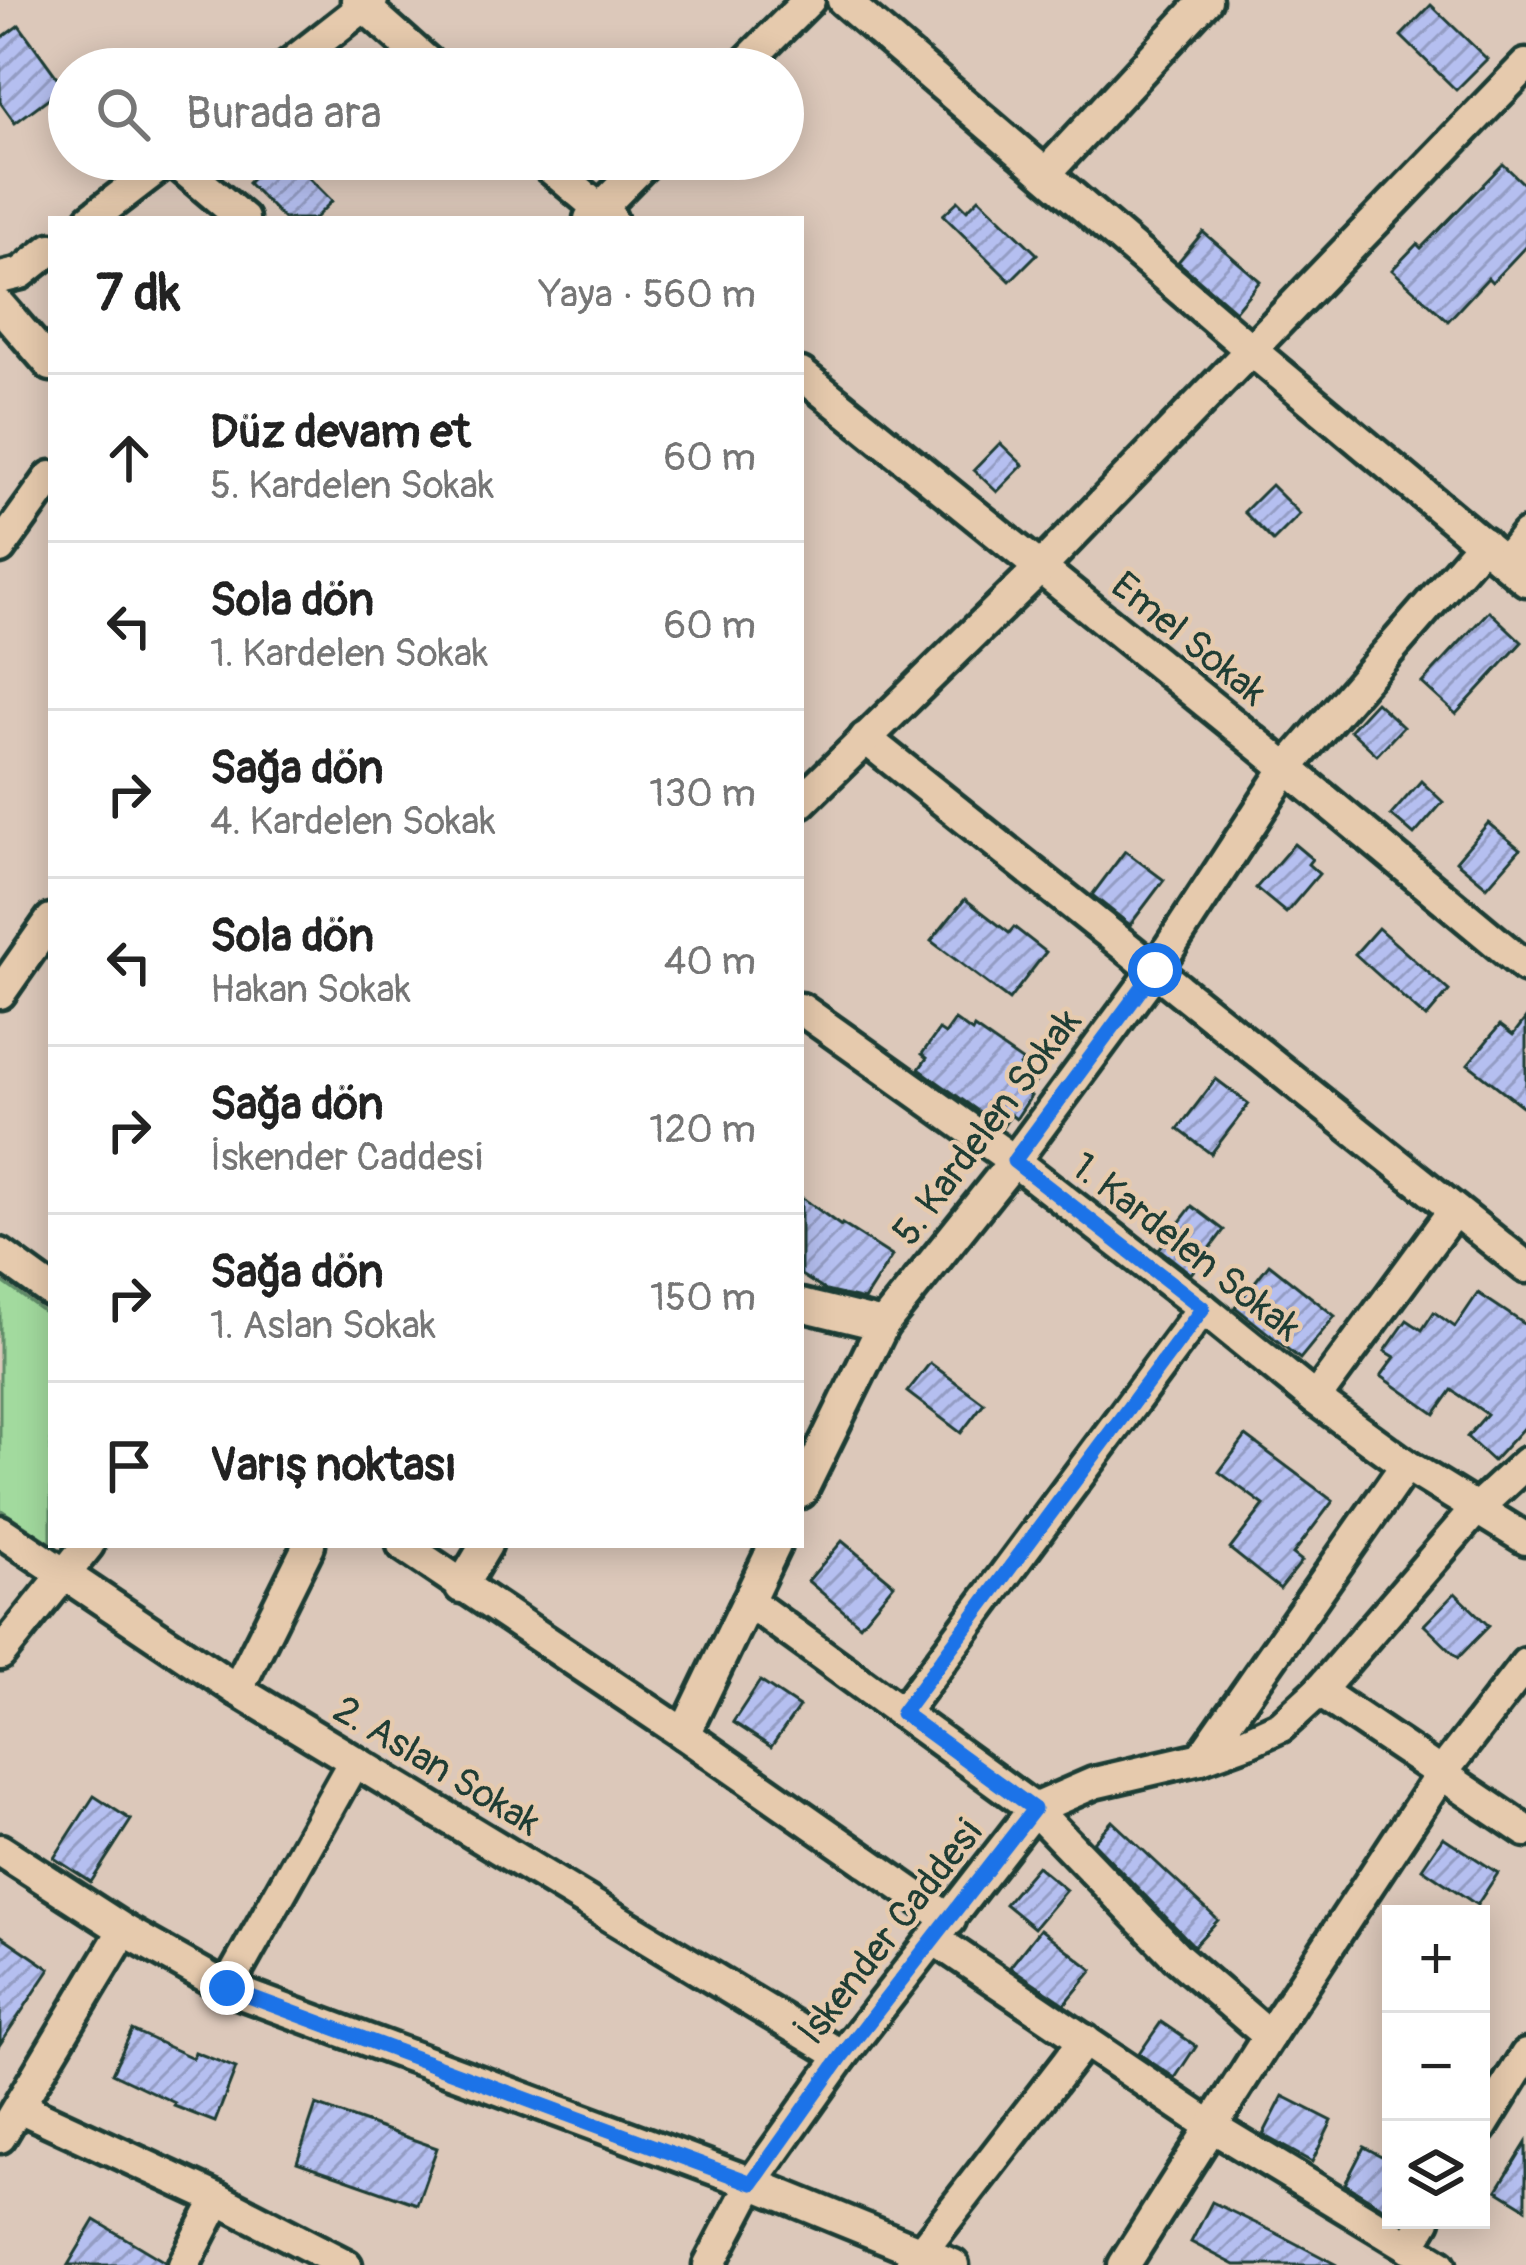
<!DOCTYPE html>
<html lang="tr">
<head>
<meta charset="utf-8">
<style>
	:root { --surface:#fff; --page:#f2f2f2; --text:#222; --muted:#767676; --line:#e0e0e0 }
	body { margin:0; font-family:Pangolin,sans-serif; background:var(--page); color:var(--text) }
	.controls { position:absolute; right:36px; bottom:36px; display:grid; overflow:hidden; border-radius:0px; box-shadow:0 6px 30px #0003 }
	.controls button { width:108px; height:108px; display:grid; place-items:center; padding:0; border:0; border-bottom:3px solid var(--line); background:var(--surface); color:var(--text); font:60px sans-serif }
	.stop { position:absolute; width:36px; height:36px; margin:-27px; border:9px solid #1a73e8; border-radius:50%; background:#fff }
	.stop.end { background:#1a73e8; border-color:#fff; box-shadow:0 3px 12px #0008 }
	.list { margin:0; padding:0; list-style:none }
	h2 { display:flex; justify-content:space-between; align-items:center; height:156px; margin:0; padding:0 48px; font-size:51px }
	h2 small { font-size:39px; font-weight:400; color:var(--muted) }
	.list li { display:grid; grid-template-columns:78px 1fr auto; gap:36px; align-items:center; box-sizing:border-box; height:168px; padding:0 48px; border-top:3px solid var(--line) }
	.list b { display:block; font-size:45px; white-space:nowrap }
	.list p { margin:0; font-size:39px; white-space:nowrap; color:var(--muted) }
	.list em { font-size:39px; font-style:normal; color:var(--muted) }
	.icon { flex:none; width:66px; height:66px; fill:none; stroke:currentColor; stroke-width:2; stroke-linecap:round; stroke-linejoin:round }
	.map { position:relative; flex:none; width:1526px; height:2265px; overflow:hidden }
	.search { position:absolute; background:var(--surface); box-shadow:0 6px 30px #0003; left:48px; top:48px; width:756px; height:132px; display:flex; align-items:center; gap:30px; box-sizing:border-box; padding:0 42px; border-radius:66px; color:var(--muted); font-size:45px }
	.panel { position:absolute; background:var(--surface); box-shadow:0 6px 30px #0003; left:48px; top:216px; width:756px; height:1332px; border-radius:0px }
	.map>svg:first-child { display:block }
</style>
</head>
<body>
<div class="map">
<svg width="1526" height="2265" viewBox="0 0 1526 2265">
	<defs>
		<pattern id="building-hatch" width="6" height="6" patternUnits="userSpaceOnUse" patternTransform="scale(3)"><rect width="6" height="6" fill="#b5bff0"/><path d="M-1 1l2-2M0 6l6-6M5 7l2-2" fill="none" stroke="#939cc3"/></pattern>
	</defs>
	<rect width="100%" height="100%" fill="#dcc8ba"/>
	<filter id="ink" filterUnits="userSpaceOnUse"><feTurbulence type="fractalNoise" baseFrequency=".00833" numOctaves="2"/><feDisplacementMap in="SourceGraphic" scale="24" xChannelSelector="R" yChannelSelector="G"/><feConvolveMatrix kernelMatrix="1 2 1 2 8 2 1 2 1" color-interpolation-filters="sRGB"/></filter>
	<g filter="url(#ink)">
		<polygon fill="#a2da9e" stroke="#608c69" stroke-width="3" points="0,1280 51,1317 51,1543 0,1509"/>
		<g fill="url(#building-hatch)" stroke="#1f3d34" stroke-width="3">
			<polygon points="1431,5 1487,59 1456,90 1401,36"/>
			<polygon points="19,25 64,87 15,123 0,102 0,39"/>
			<polygon points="271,159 290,159 332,201 314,219 284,219 248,183"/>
			<polygon points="1503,164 1526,186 1526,246 1492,282 1488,278 1448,321 1392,270 1417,244 1421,248"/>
			<polygon points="979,198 1037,254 1010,281 943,215 958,201 967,210"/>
			<polygon points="1203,232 1260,281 1235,311 1178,262"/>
			<polygon points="1000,443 1023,465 997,492 974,470"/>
			<polygon points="1271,485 1300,514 1273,541 1244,512"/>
			<polygon points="1489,611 1522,642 1456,714 1422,683"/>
			<polygon points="1376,702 1403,727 1377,755 1350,730"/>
			<polygon points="1421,781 1443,802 1414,835 1391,815"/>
			<polygon points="1488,823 1520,849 1487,887 1456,861"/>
			<polygon points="1294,844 1312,859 1308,864 1319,874 1286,913 1256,888"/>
			<polygon points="1125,851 1164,880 1130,925 1092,895"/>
			<polygon points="965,899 1009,933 1014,927 1046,952 1009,1000 931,941"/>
			<polygon points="1378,928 1449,991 1426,1018 1355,954"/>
			<polygon points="1526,1018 1526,1109 1468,1064 1500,1025 1513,1035"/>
			<polygon points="955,1020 972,1032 974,1028 1023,1062 1020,1066 1038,1079 1027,1093 1031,1096 1016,1119 1011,1115 1002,1128 919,1069 927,1058 922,1054 939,1030 945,1034"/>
			<polygon points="1216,1079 1249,1104 1211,1154 1178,1129"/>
			<polygon points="801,1197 841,1226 842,1224 892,1256 864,1300 826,1291 801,1275"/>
			<polygon points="1192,1206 1224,1230 1191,1274 1159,1249"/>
			<polygon points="1269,1264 1335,1316 1300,1359 1235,1307"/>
			<polygon points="1478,1293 1526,1325 1526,1425 1493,1461 1467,1437 1487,1414 1452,1390 1435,1414 1381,1376 1395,1357 1385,1351 1407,1320 1422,1330 1434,1312 1455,1327"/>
			<polygon points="930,1363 984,1403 961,1433 907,1392"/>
			<polygon points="1246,1436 1333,1501 1293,1554 1302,1561 1280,1589 1230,1549 1264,1505 1219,1472"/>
			<polygon points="842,1541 894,1584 860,1625 808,1581"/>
			<polygon points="1455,1593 1489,1626 1458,1658 1424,1625"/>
			<polygon points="760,1681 799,1707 771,1747 733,1722"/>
			<polygon points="94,1796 131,1820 91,1882 54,1858"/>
			<polygon points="1112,1821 1218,1920 1194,1946 1093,1842"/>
			<polygon points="1443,1837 1498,1873 1477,1905 1422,1868"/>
			<polygon points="1037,1866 1066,1890 1034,1928 1005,1904"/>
			<polygon points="1040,1929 1093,1970 1065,2004 1010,1967"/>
			<polygon points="0,1935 50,1969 0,2044"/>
			<polygon points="1161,2022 1196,2046 1175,2078 1139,2054"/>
			<polygon points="132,2030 193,2058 195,2052 236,2068 215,2122 174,2106 175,2103 112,2073"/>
			<polygon points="1283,2096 1332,2121 1312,2162 1263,2135"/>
			<polygon points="316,2105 437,2148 417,2204 297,2162"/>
			<polygon points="1526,2143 1526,2208 1497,2190"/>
			<polygon points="1364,2147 1391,2161 1391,2212 1345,2184"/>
			<polygon points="1212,2202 1276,2233 1337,2265 1235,2265 1191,2242"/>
			<polygon points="95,2220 165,2262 165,2265 68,2265"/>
		</g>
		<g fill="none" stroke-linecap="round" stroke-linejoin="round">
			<defs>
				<g id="minor">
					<polyline points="357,0 435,69"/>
					<polyline points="843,0 1251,350 1526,580"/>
					<polyline points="284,69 372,0"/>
					<polyline points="740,69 809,0"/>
					<polyline points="172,159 243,219"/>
					<polyline points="540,159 611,219"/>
					<polyline points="1046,173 1206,0"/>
					<polyline points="91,219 169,159"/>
					<polyline points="590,219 649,159"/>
					<polyline points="0,278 21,273 51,249"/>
					<polyline points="0,306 51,365"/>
					<polyline points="801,374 1287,768 1526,967"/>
					<polyline points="0,548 51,477"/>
					<polyline points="1505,562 1526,535"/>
					<polyline points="865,738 1526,1267"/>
					<polyline points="801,802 1040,568 1526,65"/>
					<polyline points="0,993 51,920"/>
					<polyline points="801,1009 1014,1161 1203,1308 1315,1399 1406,1465 1526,1539"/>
					<polyline points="0,1254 51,1291"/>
					<polyline points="801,1305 883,1325"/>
					<polyline points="1315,1399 1454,1210"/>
					<polyline points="801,1492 883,1325 1014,1161 1155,970 1287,768 1483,543"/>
					<polyline points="0,1531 237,1690 842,2056"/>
					<polyline points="403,1545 684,1734 950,1920"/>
					<polyline points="461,1587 486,1545"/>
					<polyline points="748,1601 1034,1809 1176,1956 1269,2036"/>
					<polyline points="0,1654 88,1545"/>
					<polyline points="237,1690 309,1545"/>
					<polyline points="1319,1691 1526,1831"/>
					<polyline points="902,1713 1203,1308"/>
					<polyline points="684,1734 775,1545"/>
					<polyline points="1201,1758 1406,1465"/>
					<polyline points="0,1850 124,1930 227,1988 752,2183 953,2265"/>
					<polyline points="934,1939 1211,2126 1440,2265"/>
					<polyline points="227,1988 354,1761"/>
					<polyline points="19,2107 218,2199 346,2265"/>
					<polyline points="1481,2128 1526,2055"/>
					<polyline points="0,2137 124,1930"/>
					<polyline points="1409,2247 1425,2220"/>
					<polyline points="184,2265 218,2199"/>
					<polyline points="709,2265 752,2183 842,2056 1034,1809 1094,1783 1201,1758 1248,1741 1281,1726 1319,1691 1477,1508 1526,1463"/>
					<polyline points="911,2265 1085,2040"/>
					<polyline points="1124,2265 1269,2036 1441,1774 1526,1664"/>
				</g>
			</defs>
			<use href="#minor" stroke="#1f3d34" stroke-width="39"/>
			<use href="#minor" stroke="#e6caad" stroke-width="30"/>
		</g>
	</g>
	<g fill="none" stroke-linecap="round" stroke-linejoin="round" filter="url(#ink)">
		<polyline stroke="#1a73e8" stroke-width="15" points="227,1988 752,2183 842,2056 1034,1809 902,1713 1203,1308 1014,1161 1155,970"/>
	</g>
	<g text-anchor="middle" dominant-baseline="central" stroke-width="9" stroke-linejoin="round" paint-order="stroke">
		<g font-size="39" fill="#1f3d34" stroke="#e6caad">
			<text transform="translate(1189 639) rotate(39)">Emel Sokak</text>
			<text transform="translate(987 1127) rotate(-53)">5. Kardelen Sokak</text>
			<text transform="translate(1186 1247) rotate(38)">1. Kardelen Sokak</text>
			<text transform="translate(437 1766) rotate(31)">2. Aslan Sokak</text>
			<text transform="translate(890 1932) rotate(-52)">İskender Caddesi</text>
		</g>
	</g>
</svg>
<div class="controls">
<button>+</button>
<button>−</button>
<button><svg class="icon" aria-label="layers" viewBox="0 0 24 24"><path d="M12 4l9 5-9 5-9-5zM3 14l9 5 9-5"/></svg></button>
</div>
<div class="stop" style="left:1155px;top:970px"></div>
<div class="stop end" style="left:227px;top:1988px"></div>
<div class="search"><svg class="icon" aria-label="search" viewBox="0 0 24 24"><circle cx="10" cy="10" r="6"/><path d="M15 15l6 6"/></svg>Burada ara</div>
<section class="panel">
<h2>7 dk<small>Yaya · 560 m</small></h2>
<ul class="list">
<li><svg class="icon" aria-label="ahead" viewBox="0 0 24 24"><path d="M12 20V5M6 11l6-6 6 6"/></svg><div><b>Düz devam et</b><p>5. Kardelen Sokak</p></div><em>60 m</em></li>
<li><svg class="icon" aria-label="left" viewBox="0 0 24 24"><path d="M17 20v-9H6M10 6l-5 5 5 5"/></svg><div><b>Sola dön</b><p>1. Kardelen Sokak</p></div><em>60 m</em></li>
<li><svg class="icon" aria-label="right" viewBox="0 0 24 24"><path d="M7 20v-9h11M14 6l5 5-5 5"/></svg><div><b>Sağa dön</b><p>4. Kardelen Sokak</p></div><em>130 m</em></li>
<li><svg class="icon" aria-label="left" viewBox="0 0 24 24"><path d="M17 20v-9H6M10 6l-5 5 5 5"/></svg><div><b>Sola dön</b><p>Hakan Sokak</p></div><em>40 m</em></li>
<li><svg class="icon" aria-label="right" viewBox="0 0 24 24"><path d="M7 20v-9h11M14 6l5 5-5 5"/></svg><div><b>Sağa dön</b><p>İskender Caddesi</p></div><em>120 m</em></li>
<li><svg class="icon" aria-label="right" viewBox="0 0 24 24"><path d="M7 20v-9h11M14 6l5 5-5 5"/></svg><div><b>Sağa dön</b><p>1. Aslan Sokak</p></div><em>150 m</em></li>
<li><svg class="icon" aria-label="arrive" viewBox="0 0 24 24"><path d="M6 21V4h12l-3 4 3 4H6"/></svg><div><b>Varış noktası</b></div></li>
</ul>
</section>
</div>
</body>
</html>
